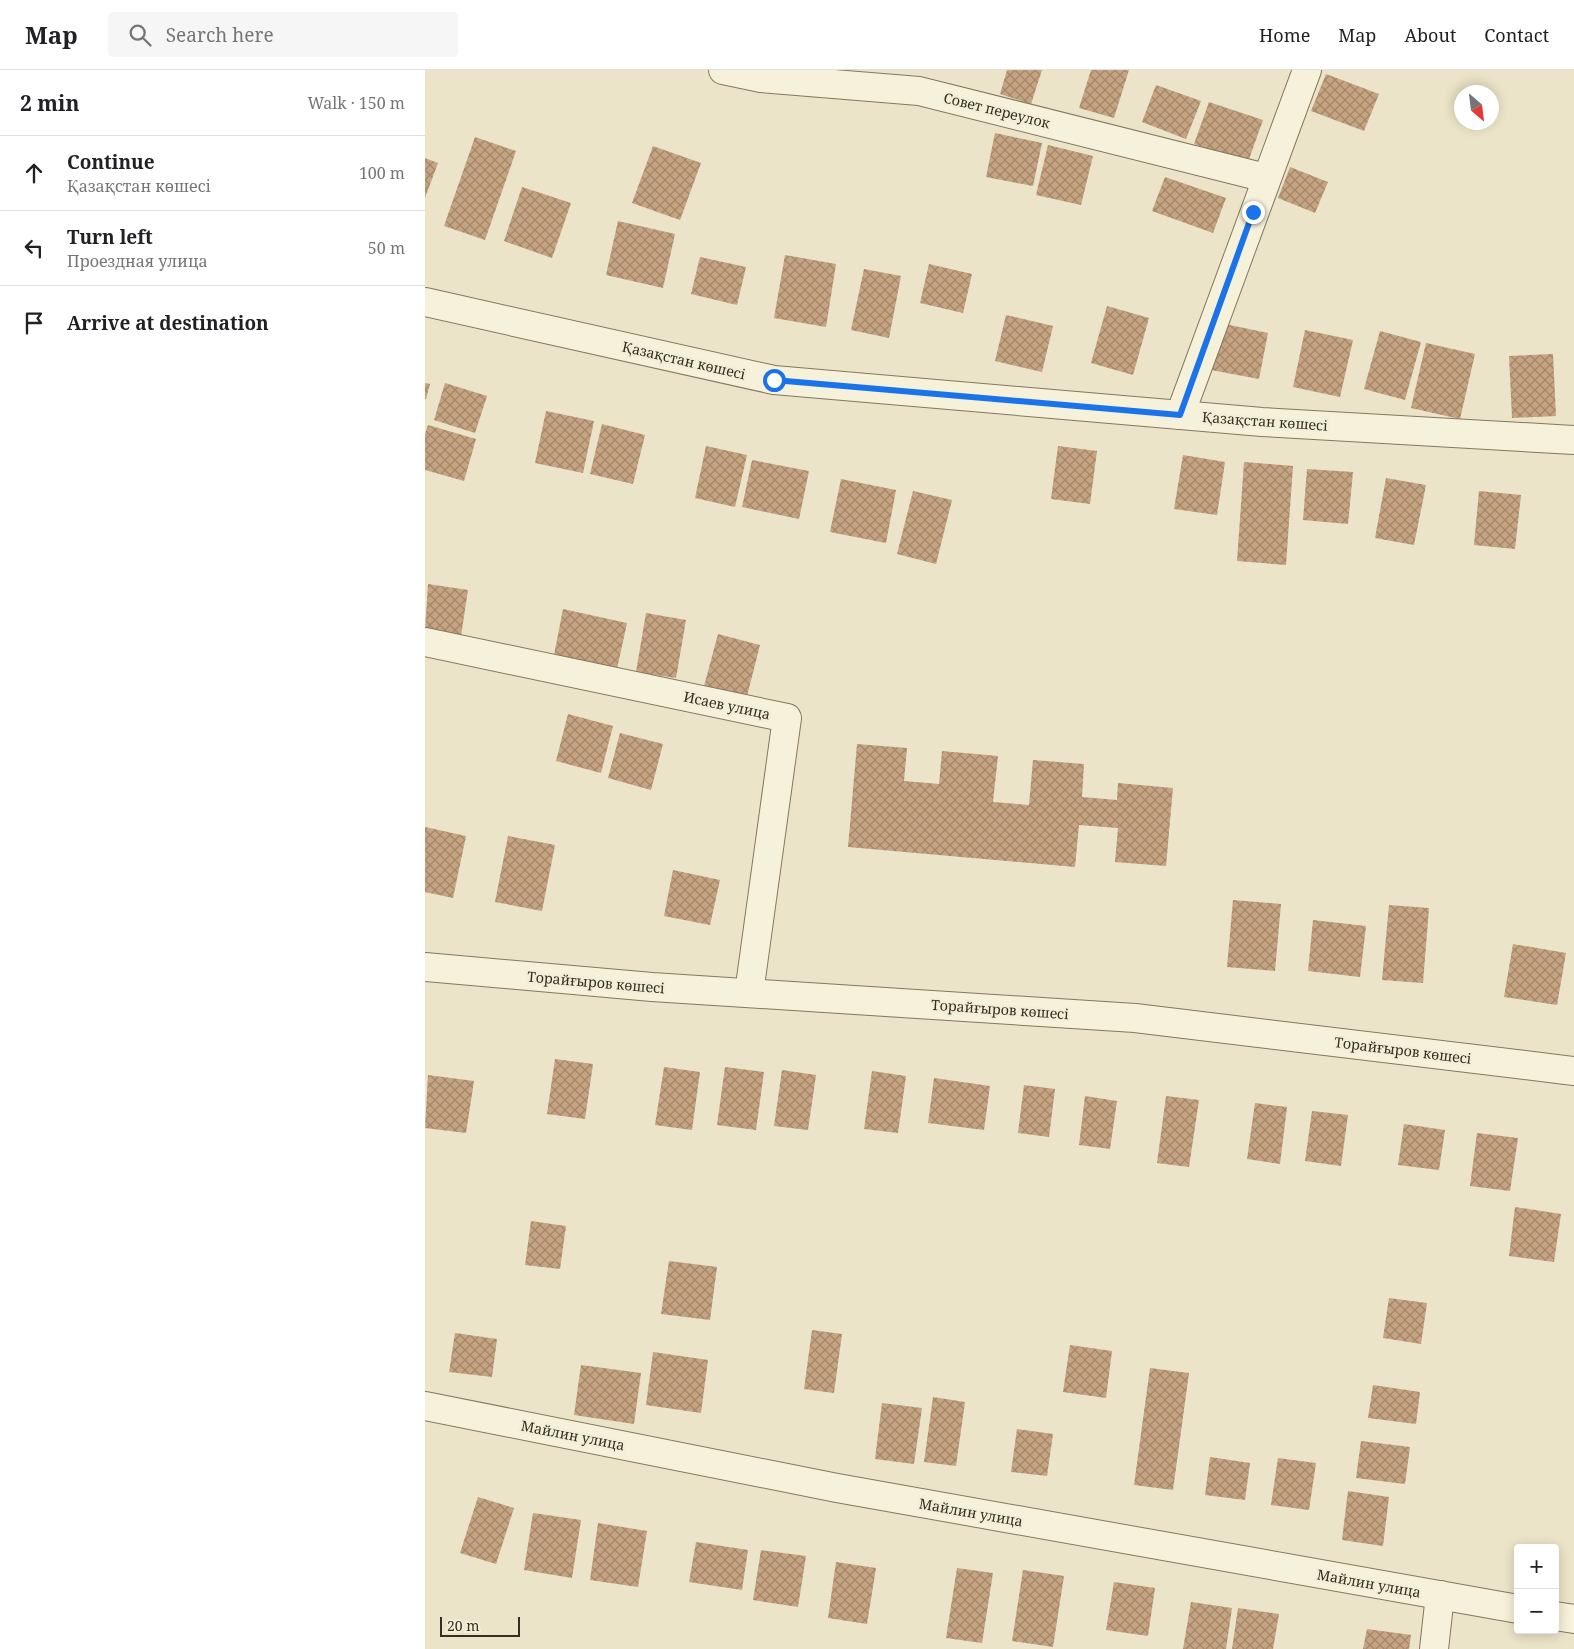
<!DOCTYPE html>
<html lang="en">
<head>
<meta charset="utf-8">
<style>
	:root { --surface:#fff; --page:#f6f6f6; --text:#202124; --muted:#757577; --line:#e0e0e0 }
	body { margin:0; font-family:"Noto Serif",serif; background:var(--page); color:var(--text) }
	.controls { position:absolute; right:15px; bottom:15px; display:grid; overflow:hidden; border-radius:5px; box-shadow:0 2px 12px #0003 }
	.controls button { width:45px; height:45px; display:grid; place-items:center; padding:0; border:0; border-bottom:1px solid var(--line); background:var(--surface); color:var(--text); font:25px sans-serif }
	.compass { position:absolute; left:1029px; top:15px; width:45px; height:45px; border-radius:50%; background:var(--surface); box-shadow:0 2px 12px #0003; rotate:152deg }
	.scale { position:absolute; left:15px; bottom:12px; width:80px; box-sizing:border-box; padding-left:5px; border:2px solid #372e21; border-top:0; font-size:14px; line-height:18px; white-space:nowrap; color:#372e21; -webkit-text-stroke:4px #f3eed7; paint-order:stroke }
	.stop { position:absolute; width:15px; height:15px; margin:-11px; border:4px solid #1a73e8; border-radius:50%; background:#fff }
	.stop.end { background:#1a73e8; border-color:#fff; box-shadow:0 1px 5px #0008 }
	.list { margin:0; padding:0; list-style:none }
	h2 { display:flex; justify-content:space-between; align-items:center; height:65px; margin:0; padding:0 20px; font-size:21px }
	h2 small { font-size:16px; font-weight:400; color:var(--muted) }
	.list li { display:grid; grid-template-columns:32px 1fr auto; gap:15px; align-items:center; box-sizing:border-box; height:75px; padding:0 20px; border-top:1px solid var(--line) }
	.list b { display:block; font-size:19px; white-space:nowrap }
	.list p { margin:0; font-size:16px; white-space:nowrap; color:var(--muted) }
	.list em { font-size:16px; font-style:normal; color:var(--muted) }
	.icon { flex:none; width:28px; height:28px; fill:none; stroke:currentColor; stroke-width:2; stroke-linecap:round; stroke-linejoin:round }
	.map { position:relative; flex:none; width:1149px; height:1579px; overflow:hidden }
	header { display:flex; align-items:center; gap:30px; box-sizing:border-box; height:70px; padding:0 25px; background:var(--surface); border-bottom:1px solid var(--line) }
	header strong { font-size:24px }
	nav { display:flex; gap:28px; margin-inline-start:auto; font-size:18px }
	.search { width:350px; height:45px; background:var(--page); display:flex; align-items:center; gap:12px; box-sizing:border-box; padding:0 18px; border-radius:5px; color:var(--muted); font-size:19px }
	main { display:flex }
	aside { flex:1; background:var(--surface) }
	.map>svg:first-child { display:block }
</style>
</head>
<body>
<header>
<strong>Map</strong>
<div class="search"><svg class="icon" aria-label="search" viewBox="0 0 24 24"><circle cx="10" cy="10" r="6"/><path d="M15 15l6 6"/></svg>Search here</div>
<nav><a>Home</a><a>Map</a><a>About</a><a>Contact</a></nav>
</header>
<main>
<aside>
<h2>2 min<small>Walk · 150 m</small></h2>
<ul class="list">
<li><svg class="icon" aria-label="ahead" viewBox="0 0 24 24"><path d="M12 20V5M6 11l6-6 6 6"/></svg><div><b>Continue</b><p>Қазақстан көшесі</p></div><em>100 m</em></li>
<li><svg class="icon" aria-label="left" viewBox="0 0 24 24"><path d="M17 20v-9H6M10 6l-5 5 5 5"/></svg><div><b>Turn left</b><p>Проездная улица</p></div><em>50 m</em></li>
<li><svg class="icon" aria-label="arrive" viewBox="0 0 24 24"><path d="M6 21V4h12l-3 4 3 4H6"/></svg><div><b>Arrive at destination</b></div></li>
</ul>
</aside>
<div class="map">
<svg width="1149" height="1579" viewBox="0 0 1149 1579">
	<defs>
		<pattern id="building-cross-hatch" width="8" height="8" patternUnits="userSpaceOnUse" patternTransform="scale(1.25)"><rect width="8" height="8" fill="#c6a481"/><path d="M0 0l8 8M0 8l8-8" fill="none" stroke="#a28669"/></pattern>
	</defs>
	<rect width="100%" height="100%" fill="#ebe4c8"/>
	<g fill="url(#building-cross-hatch)">
		<polygon points="582,0 617,0 606,34 575,24"/>
		<polygon points="666,0 704,0 689,48 654,38"/>
		<polygon points="901,4 954,24 939,61 886,41"/>
		<polygon points="731,15 776,31 761,69 717,52"/>
		<polygon points="784,32 838,50 823,92 769,74"/>
		<polygon points="570,63 617,73 608,116 561,107"/>
		<polygon points="50,67 91,81 60,170 19,156"/>
		<polygon points="623,75 668,86 656,135 611,125"/>
		<polygon points="228,76 276,93 255,150 207,133"/>
		<polygon points="0,88 13,93 0,128"/>
		<polygon points="865,97 903,112 890,143 853,128"/>
		<polygon points="740,107 801,128 788,163 727,141"/>
		<polygon points="97,117 146,133 127,188 79,171"/>
		<polygon points="193,151 250,164 238,218 181,205"/>
		<polygon points="360,185 411,194 401,257 349,248"/>
		<polygon points="275,187 321,197 312,235 266,224"/>
		<polygon points="504,194 547,204 538,243 495,233"/>
		<polygon points="439,199 476,206 464,268 426,260"/>
		<polygon points="682,236 724,248 708,305 666,293"/>
		<polygon points="581,245 628,256 617,302 570,291"/>
		<polygon points="795,253 843,263 834,309 786,300"/>
		<polygon points="880,260 928,270 915,327 868,317"/>
		<polygon points="955,261 996,272 980,330 939,319"/>
		<polygon points="1001,273 1050,284 1035,349 986,338"/>
		<polygon points="1128,284 1131,346 1087,348 1084,286"/>
		<polygon points="0,313 5,314 1,329 0,329"/>
		<polygon points="20,313 62,326 50,363 9,350"/>
		<polygon points="121,341 169,351 158,403 110,393"/>
		<polygon points="177,354 220,365 208,414 165,404"/>
		<polygon points="3,355 51,369 39,411 0,400 0,364"/>
		<polygon points="281,376 322,385 310,437 270,428"/>
		<polygon points="633,376 672,381 665,434 626,429"/>
		<polygon points="758,385 800,392 792,445 749,439"/>
		<polygon points="327,390 384,401 374,449 317,437"/>
		<polygon points="819,392 868,396 861,495 812,491"/>
		<polygon points="882,399 928,402 923,454 878,450"/>
		<polygon points="961,408 1001,415 989,475 950,468"/>
		<polygon points="416,409 471,420 461,473 405,462"/>
		<polygon points="488,421 527,430 511,494 472,484"/>
		<polygon points="1054,421 1096,425 1090,479 1049,475"/>
		<polygon points="3,514 43,520 36,566 0,561"/>
		<polygon points="138,539 202,553 192,599 129,585"/>
		<polygon points="221,543 261,550 251,608 211,602"/>
		<polygon points="293,564 335,575 321,630 278,620"/>
		<polygon points="143,644 188,656 176,703 131,691"/>
		<polygon points="195,663 238,674 226,720 183,708"/>
		<polygon points="432,674 482,678 479,711 514,714 517,681 573,686 568,732 604,735 608,690 659,694 657,727 692,730 693,713 748,718 741,796 690,792 693,758 654,755 650,797 423,777"/>
		<polygon points="0,757 41,766 28,828 0,822"/>
		<polygon points="83,766 130,775 117,841 70,832"/>
		<polygon points="248,800 295,810 285,855 239,846"/>
		<polygon points="808,830 856,834 850,901 802,897"/>
		<polygon points="964,835 1004,838 998,913 957,910"/>
		<polygon points="888,850 941,856 935,907 883,901"/>
		<polygon points="1088,874 1141,883 1132,935 1079,927"/>
		<polygon points="130,989 168,994 160,1049 122,1044"/>
		<polygon points="239,997 275,1002 267,1060 230,1055"/>
		<polygon points="300,997 339,1002 331,1060 292,1055"/>
		<polygon points="357,1000 391,1005 383,1060 349,1056"/>
		<polygon points="447,1001 481,1006 473,1063 439,1059"/>
		<polygon points="3,1005 49,1011 41,1063 0,1058"/>
		<polygon points="509,1008 565,1016 559,1060 503,1053"/>
		<polygon points="599,1015 630,1019 624,1067 593,1063"/>
		<polygon points="660,1026 692,1031 685,1079 654,1075"/>
		<polygon points="741,1026 774,1030 764,1097 732,1093"/>
		<polygon points="830,1033 862,1037 855,1094 822,1089"/>
		<polygon points="887,1041 923,1045 916,1096 880,1091"/>
		<polygon points="979,1054 1020,1060 1014,1100 973,1095"/>
		<polygon points="1052,1063 1093,1068 1085,1121 1045,1116"/>
		<polygon points="1090,1137 1136,1144 1129,1192 1084,1186"/>
		<polygon points="106,1151 141,1156 135,1199 100,1195"/>
		<polygon points="244,1191 292,1197 285,1250 236,1244"/>
		<polygon points="964,1228 1002,1233 996,1274 958,1268"/>
		<polygon points="387,1260 417,1264 409,1323 379,1319"/>
		<polygon points="30,1263 72,1269 67,1307 24,1302"/>
		<polygon points="645,1275 687,1281 681,1328 638,1322"/>
		<polygon points="228,1282 283,1290 276,1343 221,1335"/>
		<polygon points="156,1295 216,1303 209,1354 149,1345"/>
		<polygon points="725,1298 764,1303 748,1420 709,1415"/>
		<polygon points="948,1315 995,1322 991,1354 943,1348"/>
		<polygon points="508,1327 540,1332 531,1396 499,1392"/>
		<polygon points="457,1333 497,1338 489,1394 450,1389"/>
		<polygon points="592,1359 628,1364 622,1406 586,1402"/>
		<polygon points="936,1371 985,1377 980,1414 931,1408"/>
		<polygon points="785,1387 825,1393 820,1430 780,1425"/>
		<polygon points="853,1388 891,1393 884,1440 846,1435"/>
		<polygon points="923,1421 964,1427 958,1476 917,1470"/>
		<polygon points="53,1427 89,1438 71,1494 35,1483"/>
		<polygon points="108,1443 156,1450 147,1508 99,1500"/>
		<polygon points="173,1453 222,1461 213,1517 165,1510"/>
		<polygon points="271,1472 323,1480 317,1520 264,1512"/>
		<polygon points="336,1480 381,1486 373,1537 328,1530"/>
		<polygon points="411,1492 451,1498 442,1554 403,1548"/>
		<polygon points="532,1498 568,1503 557,1573 521,1568"/>
		<polygon points="598,1500 639,1506 628,1577 587,1571"/>
		<polygon points="689,1512 730,1518 723,1566 681,1560"/>
		<polygon points="766,1532 807,1538 801,1579 758,1579"/>
		<polygon points="813,1538 854,1544 848,1579 807,1579"/>
		<polygon points="942,1559 986,1565 984,1579 938,1579"/>
	</g>
	<g fill="none" stroke-linecap="round" stroke-linejoin="round">
		<defs>
			<g id="minor">
				<polyline points="298,0 336,8 494,21 841,108"/>
				<polyline points="0,232 349,310 837,352 1149,370"/>
				<polyline points="755,345 882,0"/>
				<polyline points="0,572 362,648 324,923"/>
				<polyline points="0,1336 412,1418 1093,1539"/>
				<polyline points="1130,1546 1149,1549"/>
				<polyline points="1009,1579 1015,1525"/>
			</g>
			<polyline id="tertiary" points="0,897 227,917 710,948 1149,1001"/>
		</defs>
		<use href="#minor" stroke="#85775e" stroke-width="30"/>
		<use href="#tertiary" stroke="#85775e" stroke-width="30"/>
		<use href="#minor" stroke="#f6f1da" stroke-width="28"/>
		<use href="#tertiary" stroke="#f6f1da" stroke-width="28"/>
	</g>
	<g fill="none" stroke-linecap="round" stroke-linejoin="round">
		<polyline stroke="#1a73e8" stroke-width="6" points="349,310 755,345 828,142"/>
	</g>
	<g text-anchor="middle" dominant-baseline="central" stroke-width="5" stroke-linejoin="round" paint-order="stroke">
		<g font-size="14" fill="#372e21" stroke="#f3eed7">
			<text transform="translate(572 40) rotate(14)">Совет переулок</text>
			<text transform="translate(259 290) rotate(13)">Қазақстан көшесі</text>
			<text transform="translate(840 351) rotate(4)">Қазақстан көшесі</text>
			<text transform="translate(302 635) rotate(12)">Исаев улица</text>
			<text transform="translate(171 912) rotate(5)">Торайғыров көшесі</text>
			<text transform="translate(575 939) rotate(4)">Торайғыров көшесі</text>
			<text transform="translate(978 980) rotate(7)">Торайғыров көшесі</text>
			<text transform="translate(148 1365) rotate(11)">Майлин улица</text>
			<text transform="translate(546 1442) rotate(10)">Майлин улица</text>
			<text transform="translate(944 1513) rotate(10)">Майлин улица</text>
		</g>
	</g>
</svg>
<div class="controls">
<button>+</button>
<button>−</button>
</div>
<svg class="compass" viewBox="-18 -18 36 36"><path d="M0-13l5 13h-10z" fill="#e53935"/><path d="M0 13l5-13h-10z" fill="#757577"/></svg>
<div class="scale">20 m</div>
<div class="stop" style="left:349px;top:310px"></div>
<div class="stop end" style="left:828px;top:142px"></div>
</div>
</main>
</body>
</html>
